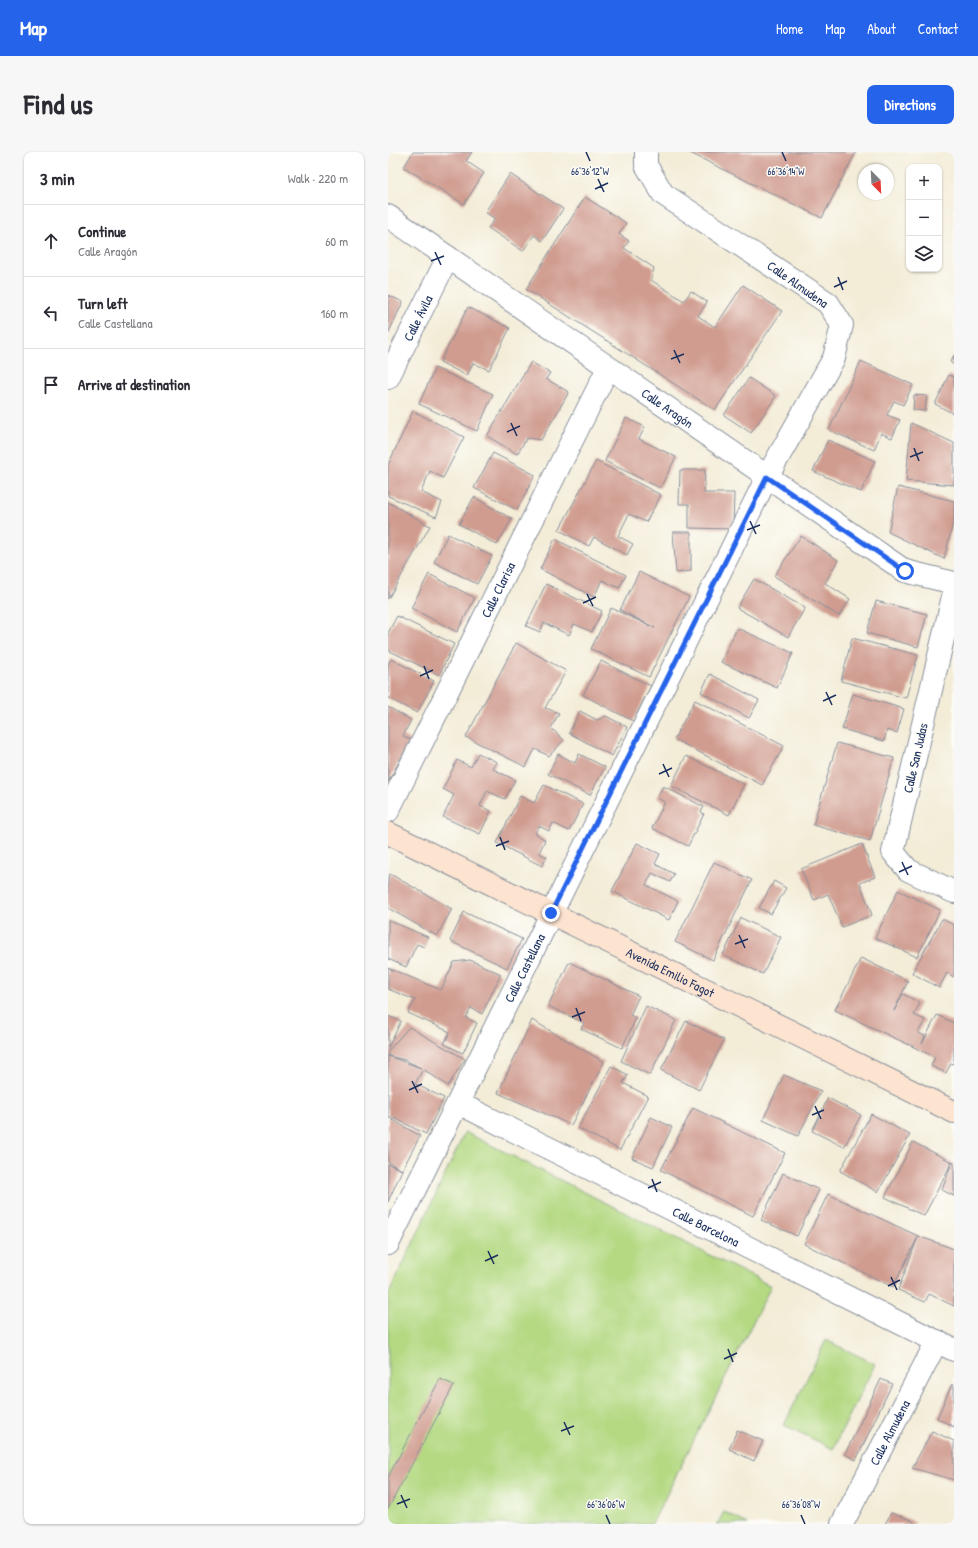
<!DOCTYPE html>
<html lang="en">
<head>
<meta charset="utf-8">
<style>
	:root { --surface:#fff; --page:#f7f7f7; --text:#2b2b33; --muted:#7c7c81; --line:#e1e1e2; --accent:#2563eb }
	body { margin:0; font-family:"Patrick Hand",sans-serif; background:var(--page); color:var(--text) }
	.controls { position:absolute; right:12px; top:12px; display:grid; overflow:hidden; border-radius:8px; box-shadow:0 1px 3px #0004 }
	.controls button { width:36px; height:36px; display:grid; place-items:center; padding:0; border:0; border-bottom:1px solid var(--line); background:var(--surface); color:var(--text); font:20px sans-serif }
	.compass { position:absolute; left:470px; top:12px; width:36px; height:36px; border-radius:50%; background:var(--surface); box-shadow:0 1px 3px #0004; rotate:156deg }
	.stop { position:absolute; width:12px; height:12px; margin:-9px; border:3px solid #2563eb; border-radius:50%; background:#fff }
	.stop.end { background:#2563eb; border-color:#fff; box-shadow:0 1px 4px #0008 }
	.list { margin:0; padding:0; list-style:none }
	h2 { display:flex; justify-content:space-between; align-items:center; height:52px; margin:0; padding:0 16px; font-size:17px }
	h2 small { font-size:13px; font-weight:400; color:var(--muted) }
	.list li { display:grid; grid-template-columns:26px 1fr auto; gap:12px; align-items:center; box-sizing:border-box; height:72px; padding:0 16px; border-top:1px solid var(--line) }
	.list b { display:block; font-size:15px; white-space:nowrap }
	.list p { margin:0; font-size:13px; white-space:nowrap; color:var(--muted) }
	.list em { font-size:13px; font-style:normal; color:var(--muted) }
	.icon { flex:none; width:22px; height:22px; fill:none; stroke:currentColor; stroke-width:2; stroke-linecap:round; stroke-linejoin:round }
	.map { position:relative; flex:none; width:566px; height:1372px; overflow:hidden; border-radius:8px }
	header { display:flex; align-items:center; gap:24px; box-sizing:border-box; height:56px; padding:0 20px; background:var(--accent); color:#fff }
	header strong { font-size:19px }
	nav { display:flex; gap:22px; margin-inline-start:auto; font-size:14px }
	.intro { display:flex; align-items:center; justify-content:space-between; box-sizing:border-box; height:96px; padding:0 24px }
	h1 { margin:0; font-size:28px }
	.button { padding:10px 18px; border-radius:8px; background:var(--accent); color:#fff; font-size:14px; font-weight:700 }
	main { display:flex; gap:24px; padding:0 24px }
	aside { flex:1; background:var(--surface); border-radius:8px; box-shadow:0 1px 3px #0004 }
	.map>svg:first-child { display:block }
</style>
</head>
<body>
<header>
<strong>Map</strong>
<nav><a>Home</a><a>Map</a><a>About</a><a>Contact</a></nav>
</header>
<div class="intro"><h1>Find us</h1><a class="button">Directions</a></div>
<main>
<aside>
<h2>3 min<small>Walk · 220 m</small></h2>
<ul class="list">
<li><svg class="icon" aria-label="ahead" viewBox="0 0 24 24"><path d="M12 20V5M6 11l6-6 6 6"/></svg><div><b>Continue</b><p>Calle Aragón</p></div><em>60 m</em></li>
<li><svg class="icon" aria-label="left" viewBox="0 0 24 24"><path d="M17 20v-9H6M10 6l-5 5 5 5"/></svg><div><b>Turn left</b><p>Calle Castellana</p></div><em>160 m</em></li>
<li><svg class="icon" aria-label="arrive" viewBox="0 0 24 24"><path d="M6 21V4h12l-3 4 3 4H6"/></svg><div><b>Arrive at destination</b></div></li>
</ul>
</aside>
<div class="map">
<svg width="566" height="1372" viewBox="0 0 566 1372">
	<rect width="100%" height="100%" fill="#fdfcf7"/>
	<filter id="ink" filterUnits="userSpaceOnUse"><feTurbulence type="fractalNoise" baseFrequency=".025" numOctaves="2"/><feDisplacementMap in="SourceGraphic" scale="8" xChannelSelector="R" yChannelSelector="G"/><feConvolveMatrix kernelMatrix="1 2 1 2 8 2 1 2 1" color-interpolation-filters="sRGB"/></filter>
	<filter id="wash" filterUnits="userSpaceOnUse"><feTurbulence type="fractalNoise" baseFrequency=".012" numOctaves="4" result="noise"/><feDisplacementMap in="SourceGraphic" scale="16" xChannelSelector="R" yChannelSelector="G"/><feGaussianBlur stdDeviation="0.9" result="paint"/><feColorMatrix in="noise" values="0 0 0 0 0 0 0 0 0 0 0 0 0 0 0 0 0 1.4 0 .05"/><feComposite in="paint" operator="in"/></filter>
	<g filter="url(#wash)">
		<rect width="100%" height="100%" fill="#f3ecd7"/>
		<g fill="#b4d982" stroke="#688470">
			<polygon points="77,980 383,1134 264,1372 0,1372 0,1144"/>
			<polygon points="438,1188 487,1212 445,1297 396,1273"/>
			<polygon points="336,1360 360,1372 329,1372"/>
		</g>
		<g id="blocks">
			<g fill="#d09c90">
				<polygon points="25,0 84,0 78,9 96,21 76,52 16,15"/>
				<polygon points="300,0 468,0 434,66"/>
				<polygon points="122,22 175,57 154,89 146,83 135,99 100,76 107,67 97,60"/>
				<polygon points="197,45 238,71 231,82 241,89 236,96 266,116 263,128 296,149 303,139 319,150 310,164 327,175 355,133 394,159 327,258 138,137"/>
				<polygon points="0,143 15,150 0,182"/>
				<polygon points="80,155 122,176 101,218 85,211 79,224 52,210"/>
				<polygon points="566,203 566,213 562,210"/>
				<polygon points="473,209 525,233 515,253 506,249 499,263 512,268 504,286 493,281 486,298 441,278"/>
				<polygon points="143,210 162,221 158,227 181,240 153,288 139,286 129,302 99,284"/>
				<polygon points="47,216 105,242 89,279 31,252"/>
				<polygon points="561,223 566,225 566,262 547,252"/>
				<polygon points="361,226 388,244 363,281 336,263"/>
				<polygon points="526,243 539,244 537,259 525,258"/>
				<polygon points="25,259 76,285 55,326 42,319 33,340 54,350 48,365 0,344 0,313"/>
				<polygon points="238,266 257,275 251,287 288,305 272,336 217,309"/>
				<polygon points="523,271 566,291 566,333 518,329"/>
				<polygon points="440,288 487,309 473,340 425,319"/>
				<polygon points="105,301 147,323 129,358 86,336"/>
				<polygon points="208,309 273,343 258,370 241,362 230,384 245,392 239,403 206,385 201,394 171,378"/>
				<polygon points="292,318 317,318 316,341 346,341 345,377 301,376 301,352 291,352"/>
				<polygon points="510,335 566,349 566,367 556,407 500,380"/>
				<polygon points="86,345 124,367 109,393 71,372"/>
				<polygon points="0,350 42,374 0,447"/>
				<polygon points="285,380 303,380 303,419 288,421"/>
				<polygon points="60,382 104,404 89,432 46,410"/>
				<polygon points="413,384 450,408 437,431 462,447 451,464 386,424"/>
				<polygon points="167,387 238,423 231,436 214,428 206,445 152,417"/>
				<polygon points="251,420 301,445 261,525 203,497 223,456 267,476 232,458"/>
				<polygon points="41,422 87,446 69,480 23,456"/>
				<polygon points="366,427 417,456 400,485 349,456"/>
				<polygon points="158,432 214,459 204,480 186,472 181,483 156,471 152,480 138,474"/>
				<polygon points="488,449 539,462 530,495 479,481"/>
				<polygon points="9,464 66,492 51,523 0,498 0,481"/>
				<polygon points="349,476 405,501 389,536 333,510"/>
				<polygon points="464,486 530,503 518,546 453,529"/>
				<polygon points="128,491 178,519 157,556 171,561 163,576 176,588 161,604 147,597 138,615 78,585"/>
				<polygon points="3,507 46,529 29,561 0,546 0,512"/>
				<polygon points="213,509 263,534 245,569 195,543"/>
				<polygon points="322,522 371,548 361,566 313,540"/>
				<polygon points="465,542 516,557 509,581 499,578 496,589 454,577"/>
				<polygon points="307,548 396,594 374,633 286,587"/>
				<polygon points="0,555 23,568 15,584 23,588 0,630"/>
				<polygon points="192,559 209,568 218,564 239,575 224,604 181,581"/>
				<polygon points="449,591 506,606 482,689 425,673"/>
				<polygon points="90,601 109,610 105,617 127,628 117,647 99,639 92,654 103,659 92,682 55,665 66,643 55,637 69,608 83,615"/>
				<polygon points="170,602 187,611 191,602 217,615 202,643 160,622"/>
				<polygon points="298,604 356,632 341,663 283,634"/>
				<polygon points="156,633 195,652 181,679 165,671 161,679 151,674 147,681 157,688 151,701 159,705 154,714 109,691 132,644 146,651"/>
				<polygon points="275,634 316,655 313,660 316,662 300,694 264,676 277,650 269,646"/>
				<polygon points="249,691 272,702 267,712 286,722 282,730 264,721 258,733 290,749 281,768 224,739"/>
				<polygon points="474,692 487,725 472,731 484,763 454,775 440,742 426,748 413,717"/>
				<polygon points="326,710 364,728 325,808 287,790"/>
				<polygon points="2,722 64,757 49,784 0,756 0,726"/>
				<polygon points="386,729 398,736 383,762 371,756"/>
				<polygon points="510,738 552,758 529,805 487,786"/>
				<polygon points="76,760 134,787 119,816 62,789"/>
				<polygon points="353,766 393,785 375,822 335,803"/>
				<polygon points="554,767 566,773 566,825 559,821 551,836 524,821"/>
				<polygon points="0,768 40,785 36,795 29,792 18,815 0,807"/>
				<polygon points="473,806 520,829 506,859 515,842 532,851 526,863 537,868 530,881 537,884 534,892 549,863 566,871 566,912 563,911 558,921 543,914 547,905 447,858"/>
				<polygon points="82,808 113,822 94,862 83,856 78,866 89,871 75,901 56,892 62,880 20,861 27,848 0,837 0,816 53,838 66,810"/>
				<polygon points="181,810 251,844 242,863 248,866 234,896 193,877 196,871 160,854"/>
				<polygon points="258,854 288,868 262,923 233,909"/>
				<polygon points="0,864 13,869 0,896"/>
				<polygon points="144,868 216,910 183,973 110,941"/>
				<polygon points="298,869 336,888 311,938 273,918"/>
				<polygon points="21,875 77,907 60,934 35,917 27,932 56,946 38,982 0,963 0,904 33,916 17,908 0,904 0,899"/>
				<polygon points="223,914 240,923 235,931 260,944 232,998 190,976"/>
				<polygon points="396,923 433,939 410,984 375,968"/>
				<polygon points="440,946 473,963 456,995 424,979"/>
				<polygon points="305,956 397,1001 365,1064 273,1018"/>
				<polygon points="483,962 522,983 490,1040 452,1019"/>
				<polygon points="0,965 32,984 14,1018 0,1010"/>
				<polygon points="263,965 284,975 265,1015 244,1006"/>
				<polygon points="525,990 564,1010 536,1064 497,1045"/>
				<polygon points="564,1010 566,1011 566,1044 554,1038"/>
				<polygon points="0,1012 14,1018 0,1050"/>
				<polygon points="395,1021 431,1038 409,1084 373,1068"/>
				<polygon points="440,1042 530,1084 566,1097 566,1154 541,1142 537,1150 510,1138 530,1085 505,1135 416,1092"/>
				<polygon points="52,1227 66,1233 0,1357 0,1325"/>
				<polygon points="493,1227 504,1232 468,1308 457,1302"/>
				<polygon points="564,1232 566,1233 566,1275 549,1266"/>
				<polygon points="349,1278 375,1289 366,1309 341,1297"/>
				<polygon points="544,1279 566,1289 566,1328 524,1316"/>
				<polygon points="503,1361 523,1368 528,1372 497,1372"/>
			</g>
		</g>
	</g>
	<g filter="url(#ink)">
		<use href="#blocks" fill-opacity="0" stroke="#878e9a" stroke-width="1"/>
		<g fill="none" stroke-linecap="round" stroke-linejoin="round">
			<defs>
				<g id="street">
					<path id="s1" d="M0,64L517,419L566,431"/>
					<path id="s2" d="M0,226L60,105"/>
					<polyline points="566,440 505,700 520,718 566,740"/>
					<path id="s3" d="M0,659L220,216"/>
					<path id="s4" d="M70,951L566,1198"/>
					<path id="s5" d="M0,1092L379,325L446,206L454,173L440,151L275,42L258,13V0"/>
					<path id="s6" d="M454,1372L549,1189"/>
				</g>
				<g id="secondary">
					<path id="s7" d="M0,681L566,960"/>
				</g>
			</defs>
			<use href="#street" stroke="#878e9a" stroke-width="24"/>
			<use href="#secondary" stroke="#878e9a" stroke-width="24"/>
			<use href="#street" stroke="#fff" stroke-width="22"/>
			<use href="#secondary" stroke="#fde4d0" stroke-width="22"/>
		</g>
	</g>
	<g fill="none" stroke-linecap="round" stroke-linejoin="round" filter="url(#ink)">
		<polyline stroke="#2563eb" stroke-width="5" points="163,761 379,325 517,419"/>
	</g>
	<path fill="none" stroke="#1b2f5e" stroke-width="1.5" d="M198,0L202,9M394,0L398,9M210,27L216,40M207,37L220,31M47,100L53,113M43,109L56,104M450,125L455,138M446,135L459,129M286,198L292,211M283,207L296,202M123,271L129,284M119,280L132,274M526,296L531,309M522,305L535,300M362,369L368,382M359,378L372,373M199,442L205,454M195,451L208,445M36,514L41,527M32,524L45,518M438,540L444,553M435,549L448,543M275,612L281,625M271,622L284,616M112,685L117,698M108,694L121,689M514,710L520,723M511,720L524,714M351,783L357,796M347,792L360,787M188,856L193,869M184,865L197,860M24,929L30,941M21,938L34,932M427,954L433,967M424,963L436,958M264,1027L269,1040M260,1036L273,1030M100,1099L106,1112M97,1109L110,1103M503,1125L509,1138M500,1134L512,1128M340,1197L345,1210M336,1207L349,1201M176,1270L182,1283M173,1279L186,1274M13,1343L19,1356M9,1352L22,1347M218,1363L222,1372M413,1363L417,1372"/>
	<g text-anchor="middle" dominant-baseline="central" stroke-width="3" stroke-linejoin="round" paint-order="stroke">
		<g font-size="13" fill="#1b2f5e" stroke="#fdfcf7">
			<text transform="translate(410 132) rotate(35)">Calle Almudena</text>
			<text stroke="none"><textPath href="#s2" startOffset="67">Calle Ávila</textPath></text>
			<text stroke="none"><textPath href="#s1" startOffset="339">Calle Aragón</textPath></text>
			<text stroke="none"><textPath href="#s3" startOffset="247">Calle Clarisa</textPath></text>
			<text transform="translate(527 606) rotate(-77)">Calle San Judas</text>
			<text stroke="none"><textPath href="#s5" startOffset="308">Calle Castellana</textPath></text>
			<text stroke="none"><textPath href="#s7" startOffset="315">Avenida Emilio Fagot</textPath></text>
			<text stroke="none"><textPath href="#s4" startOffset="277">Calle Barcelona</textPath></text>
			<text stroke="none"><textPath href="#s6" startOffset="103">Calle Almudena</textPath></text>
		</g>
	</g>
	<g font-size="10" text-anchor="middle" fill="#1b2f5e" stroke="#fdfcf7" stroke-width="3" stroke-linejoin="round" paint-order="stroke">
		<text x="202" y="23">66°36'12"W</text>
		<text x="398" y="23">66°36'14"W</text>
		<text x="218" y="1356">66°36'06"W</text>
		<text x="413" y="1356">66°36'08"W</text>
	</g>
</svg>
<div class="controls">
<button>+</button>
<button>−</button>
<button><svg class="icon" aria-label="layers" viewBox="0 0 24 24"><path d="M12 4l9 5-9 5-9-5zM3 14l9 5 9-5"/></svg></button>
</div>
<svg class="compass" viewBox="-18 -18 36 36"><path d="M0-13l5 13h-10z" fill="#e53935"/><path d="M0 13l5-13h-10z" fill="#7c7c81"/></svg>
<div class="stop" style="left:517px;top:419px"></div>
<div class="stop end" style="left:163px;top:761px"></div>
</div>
</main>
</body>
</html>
